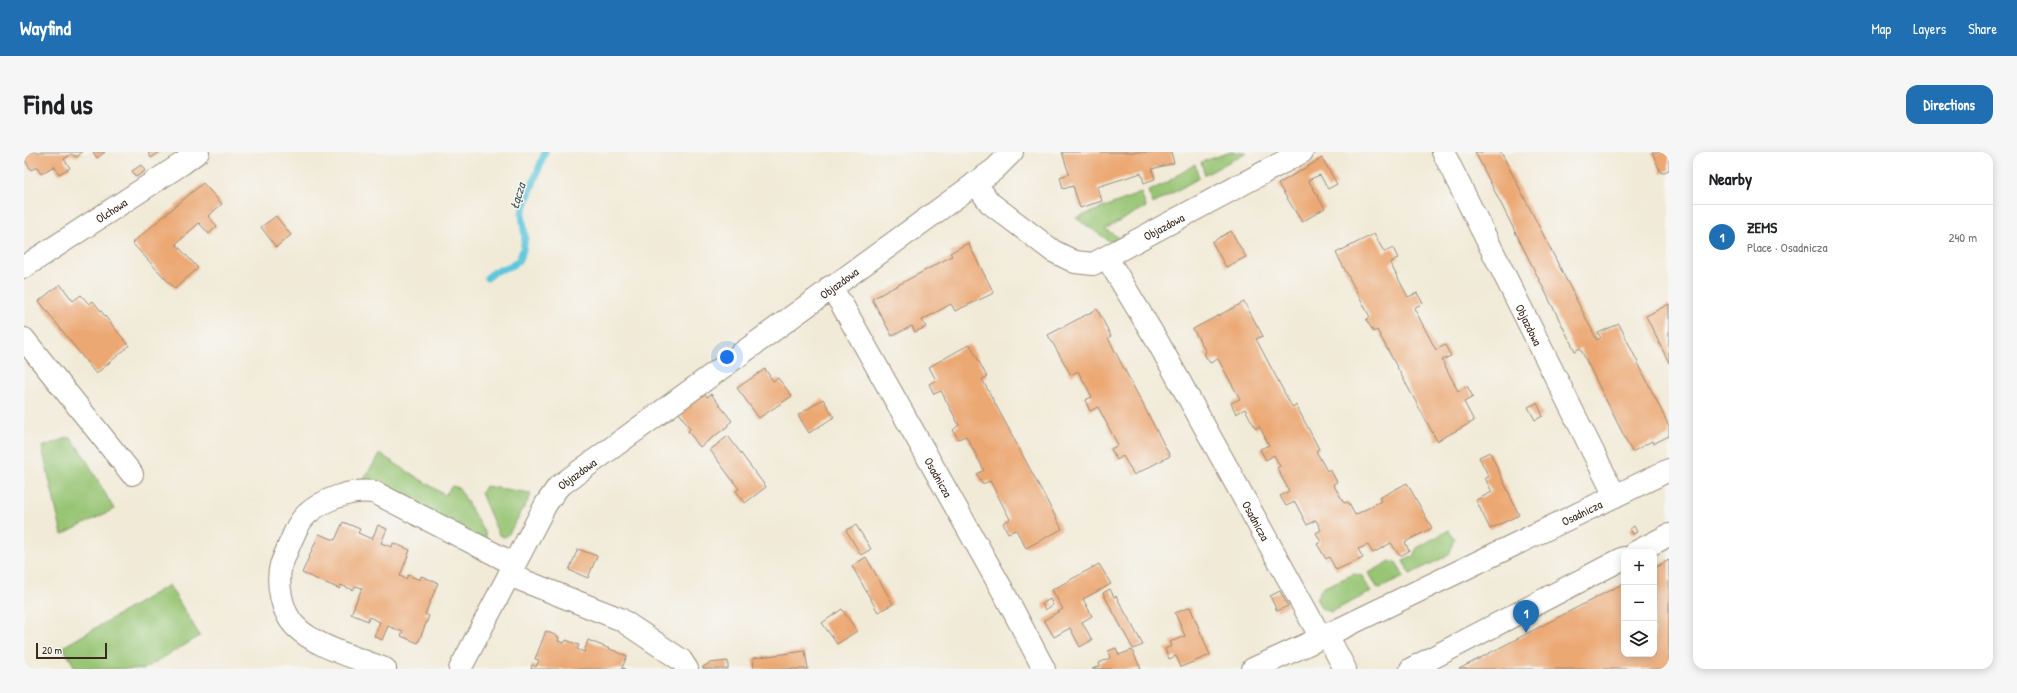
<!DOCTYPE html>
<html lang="en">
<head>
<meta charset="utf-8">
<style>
	:root { --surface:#fff; --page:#f6f6f6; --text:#202124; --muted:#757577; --line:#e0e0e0; --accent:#1f6fb2 }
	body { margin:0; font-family:"Patrick Hand",sans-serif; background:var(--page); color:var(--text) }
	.controls { position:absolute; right:12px; bottom:12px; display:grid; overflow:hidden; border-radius:8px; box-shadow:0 2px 10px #0003 }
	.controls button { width:36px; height:36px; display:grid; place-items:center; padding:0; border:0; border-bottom:1px solid var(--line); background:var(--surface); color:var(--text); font:20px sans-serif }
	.scale { position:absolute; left:12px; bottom:10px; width:71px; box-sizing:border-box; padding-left:4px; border:2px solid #3b2a1e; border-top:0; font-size:11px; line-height:14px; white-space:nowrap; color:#3b2a1e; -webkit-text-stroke:3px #f6f6f2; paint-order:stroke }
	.you { position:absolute; left:703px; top:205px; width:14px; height:14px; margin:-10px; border:3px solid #fff; border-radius:50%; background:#1a73e8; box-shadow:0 0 0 6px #1a73e833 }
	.badge { display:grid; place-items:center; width:26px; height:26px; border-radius:50%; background:var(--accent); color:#fff; font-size:13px; font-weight:700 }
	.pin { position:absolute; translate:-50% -33px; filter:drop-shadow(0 1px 2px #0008) }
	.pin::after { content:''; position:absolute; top:21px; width:14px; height:12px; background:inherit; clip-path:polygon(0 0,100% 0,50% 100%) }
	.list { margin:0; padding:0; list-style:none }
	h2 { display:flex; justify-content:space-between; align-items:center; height:52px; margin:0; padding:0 16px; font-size:17px }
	h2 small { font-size:13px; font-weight:400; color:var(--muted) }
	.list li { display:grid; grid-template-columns:26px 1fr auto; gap:12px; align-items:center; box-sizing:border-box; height:64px; padding:0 16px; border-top:1px solid var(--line) }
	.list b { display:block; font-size:15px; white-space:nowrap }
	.list p { margin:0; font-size:13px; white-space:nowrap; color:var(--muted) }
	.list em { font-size:13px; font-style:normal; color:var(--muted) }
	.icon { flex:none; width:22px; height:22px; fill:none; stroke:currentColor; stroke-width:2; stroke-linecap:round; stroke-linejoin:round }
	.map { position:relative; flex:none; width:1645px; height:517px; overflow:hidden; border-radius:12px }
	header { display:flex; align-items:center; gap:24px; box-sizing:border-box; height:56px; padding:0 20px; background:var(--accent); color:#fff }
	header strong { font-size:19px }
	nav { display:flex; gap:22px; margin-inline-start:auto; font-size:14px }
	.intro { display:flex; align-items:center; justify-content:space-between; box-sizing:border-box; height:96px; padding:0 24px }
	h1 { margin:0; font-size:28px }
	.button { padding:10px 18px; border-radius:12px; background:var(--accent); color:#fff; font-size:14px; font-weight:700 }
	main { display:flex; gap:24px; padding:0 24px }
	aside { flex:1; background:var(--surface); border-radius:12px; box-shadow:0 2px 10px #0003 }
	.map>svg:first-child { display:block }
</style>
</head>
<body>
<header>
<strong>Wayfind</strong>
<nav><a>Map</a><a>Layers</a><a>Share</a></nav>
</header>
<div class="intro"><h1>Find us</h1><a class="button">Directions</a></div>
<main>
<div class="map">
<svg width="1645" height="517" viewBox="0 0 1645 517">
	<rect width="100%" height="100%" fill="#f6f6f2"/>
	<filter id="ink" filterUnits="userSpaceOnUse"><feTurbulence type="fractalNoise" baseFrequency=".025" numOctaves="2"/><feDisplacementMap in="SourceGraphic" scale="8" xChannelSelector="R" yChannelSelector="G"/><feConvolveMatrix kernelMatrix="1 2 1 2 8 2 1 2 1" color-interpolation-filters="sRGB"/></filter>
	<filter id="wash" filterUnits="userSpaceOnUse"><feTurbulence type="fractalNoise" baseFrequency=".012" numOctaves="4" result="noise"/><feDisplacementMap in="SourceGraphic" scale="16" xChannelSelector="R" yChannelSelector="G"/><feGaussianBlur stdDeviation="0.9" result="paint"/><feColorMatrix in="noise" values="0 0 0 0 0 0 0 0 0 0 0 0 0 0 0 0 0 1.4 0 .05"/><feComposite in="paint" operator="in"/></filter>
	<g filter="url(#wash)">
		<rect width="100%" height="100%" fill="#f1ead7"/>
		<g fill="#97c573" stroke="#697848">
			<polygon points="1207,0 1223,0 1181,23 1177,10"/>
			<polygon points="1171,12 1175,26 1129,52 1124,39 1142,31"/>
			<polygon points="1117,41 1122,55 1081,77 1097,87 1088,91 1052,66"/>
			<polygon points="46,285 60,304 90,357 38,383 18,295"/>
			<polygon points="356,302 421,343 428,334 435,336 461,381 463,389 336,332"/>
			<polygon points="461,334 507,341 506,345 484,383 480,385 475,383 457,341"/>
			<polygon points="1425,378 1430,387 1425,403 1386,422 1379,409 1389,404 1393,396"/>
			<polygon points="1366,409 1373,412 1380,425 1354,437 1345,421"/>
			<polygon points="1330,422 1338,424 1347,440 1307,460 1297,456 1292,446 1298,436"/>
			<polygon points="145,433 176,484 120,517 52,517 39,495"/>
		</g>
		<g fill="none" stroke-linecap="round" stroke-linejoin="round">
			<polyline stroke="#5ec6db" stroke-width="7" points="463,126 470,120 489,113 495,108 499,98 501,85 498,61 521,0"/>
		</g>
		<g id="blocks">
			<g fill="#eca873">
				<polygon points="0,0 58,0 53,5 47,2 40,7 46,16 35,22 30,14 17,22 13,15 7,18 0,7"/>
				<polygon points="69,0 81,0 73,6"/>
				<polygon points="124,0 136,0 127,6"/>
				<polygon points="1038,0 1147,0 1150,11 1128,17 1131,27 1120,31 1117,21 1073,35 1078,49 1056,56 1049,34 1039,37 1036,25 1045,22"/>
				<polygon points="1451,0 1477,0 1573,188 1577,186 1574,181 1595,172 1645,274 1645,284 1629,292 1628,289 1608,300 1556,196 1551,199"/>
				<polygon points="1628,0 1645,0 1645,18 1637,21"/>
				<polygon points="1298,6 1313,32 1304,37 1296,23 1284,28 1301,56 1278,70 1254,32"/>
				<polygon points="117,13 121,19 112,25 108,19"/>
				<polygon points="179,31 198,52 184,64 193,74 185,82 175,71 152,92 174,116 151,137 108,91"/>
				<polygon points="252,64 267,83 252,95 237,75"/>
				<polygon points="1207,79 1222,105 1202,115 1188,90"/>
				<polygon points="1350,82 1360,100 1369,96 1374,106 1366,111 1384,145 1393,141 1399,151 1390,156 1412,198 1421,193 1427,204 1418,208 1434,239 1443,234 1449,245 1440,250 1450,269 1413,289 1353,178 1350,180 1342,168 1346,165 1312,101"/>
				<polygon points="944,91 970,141 931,159 927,152 898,168 902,175 891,180 888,174 868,184 848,147 928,104 926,101"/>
				<polygon points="36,132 49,149 57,143 65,152 69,149 105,194 72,222 15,149"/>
				<polygon points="1220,150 1239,184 1232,187 1268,255 1272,253 1295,297 1292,299 1303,319 1306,317 1313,330 1309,332 1320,351 1324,350 1331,363 1357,349 1355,346 1383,331 1408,376 1381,390 1385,399 1376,404 1367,391 1349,401 1344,393 1334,397 1339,406 1312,418 1305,405 1302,407 1293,392 1297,390 1292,381 1297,378 1292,368 1283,373 1271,350 1262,354 1256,344 1265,339 1253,316 1256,314 1250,303 1242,308 1236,297 1245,293 1235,274 1232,277 1221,257 1212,262 1207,251 1216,247 1194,207 1186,211 1180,202 1182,200 1169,177"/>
				<polygon points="1645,152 1645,211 1622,164"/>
				<polygon points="1073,157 1087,184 1084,186 1146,304 1110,323 1099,304 1093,308 1087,297 1094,293 1074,255 1066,259 1061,248 1068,245 1054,219 1047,223 1024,183"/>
				<polygon points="946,192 963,225 958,227 1038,377 1002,396 992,378 984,381 979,371 986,367 966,329 958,332 953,322 960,318 942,284 934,287 929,278 935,273 917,239 910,242 905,232 912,228 905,215"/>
				<polygon points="741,217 749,229 754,226 768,244 735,266 713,236"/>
				<polygon points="679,240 683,245 687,242 708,269 703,273 704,274 676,295 664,279 666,277 654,259"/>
				<polygon points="799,247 810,265 785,281 774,263"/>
				<polygon points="1513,251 1519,264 1511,268 1504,255"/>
				<polygon points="704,284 742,335 721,351 712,339 715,337 686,298"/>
				<polygon points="1466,300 1495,363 1466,377 1452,348 1468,340 1461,326 1465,325 1455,305"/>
				<polygon points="319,370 336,377 334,381 348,387 354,373 363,377 357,391 368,395 369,391 386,398 376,424 382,427 384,423 396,428 397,424 414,431 401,462 405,464 394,491 377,484 379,480 364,474 358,488 350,484 356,470 345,465 344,469 327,462 338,436 332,434 329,438 317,433 316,437 278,421 295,382 311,388"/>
				<polygon points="832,373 847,397 837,403 822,378"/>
				<polygon points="1610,374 1613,380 1609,382 1606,377"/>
				<polygon points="554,397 573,404 564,426 545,418"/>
				<polygon points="842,405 869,452 854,460 828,414"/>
				<polygon points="1645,408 1645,517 1435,517 1600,431 1600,502 1630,502 1630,416"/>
				<polygon points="1075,412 1087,432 1059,447 1068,464 1058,470 1068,488 1056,495 1046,476 1030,485 1020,468 1039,457 1028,438"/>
				<polygon points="1086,437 1090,445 1092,444 1119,493 1109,497 1079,441"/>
				<polygon points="1256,439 1264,454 1253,459 1246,444"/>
				<polygon points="1026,447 1029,453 1021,458 1018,452"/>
				<polygon points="1166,455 1186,503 1157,515 1152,504 1145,507 1141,497 1148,494 1146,490 1161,484 1151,461"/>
				<polygon points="818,457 833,479 813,492 798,471"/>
				<polygon points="522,479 535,485 534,489 540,491 542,488 555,493 553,497 560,500 564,488 603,504 598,516 602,517 507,517 508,513 512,515 515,508 511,507"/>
				<polygon points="1092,496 1095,503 1108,498 1117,517 1068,517 1076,514 1075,511 1086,506 1084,499"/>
				<polygon points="781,499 784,517 730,517 729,506"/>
				<polygon points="704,509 704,517 679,517 679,515 686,511"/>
			</g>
		</g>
	</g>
	<g filter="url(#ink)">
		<use href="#blocks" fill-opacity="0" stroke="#968a7a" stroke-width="1"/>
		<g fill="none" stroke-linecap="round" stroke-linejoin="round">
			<defs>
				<g id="minor">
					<path id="s1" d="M1419,0L1591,344"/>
					<path id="s2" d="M951,31L966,51L1029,99L1051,110L1069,112L1278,0"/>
					<path id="s3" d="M1083,106L1135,192L1297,486"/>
					<path id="s4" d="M0,115L159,11L174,0"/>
					<path id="s5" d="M806,135L817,151L980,441L1020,517"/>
					<polyline points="0,187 108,322"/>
					<polyline points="1612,400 1645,383"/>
					<polyline points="485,423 596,467 657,508 663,517"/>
					<polyline points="1303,483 1321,517"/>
					<path d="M361,517C334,506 291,495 271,474C258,461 252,431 257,413C260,406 263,398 266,391C271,380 274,370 283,362C300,347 328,337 350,340L490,412"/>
					<path id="s6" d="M436,517L522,352L534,335L971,17L988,0"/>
					<path id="s7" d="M1229,517L1297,486L1645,318"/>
					<polyline points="1387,517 1600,406"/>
				</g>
			</defs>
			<use href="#minor" stroke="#968a7a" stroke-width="24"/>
			<use href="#minor" stroke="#fff" stroke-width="22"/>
		</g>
	</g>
	<g text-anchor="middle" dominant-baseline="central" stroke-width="3" stroke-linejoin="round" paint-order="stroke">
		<g font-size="12" fill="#3b2a1e" stroke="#f6f6f2">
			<text stroke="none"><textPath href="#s4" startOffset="104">Olchowa</textPath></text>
			<text stroke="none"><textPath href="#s2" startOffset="227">Objazdowa</textPath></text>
			<text stroke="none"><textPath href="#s6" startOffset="554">Objazdowa</textPath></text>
			<text stroke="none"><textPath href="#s1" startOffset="193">Objazdowa</textPath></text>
			<text stroke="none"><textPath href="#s6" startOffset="230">Objazdowa</textPath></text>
			<text stroke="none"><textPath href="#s5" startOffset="219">Osadnicza</textPath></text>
			<text stroke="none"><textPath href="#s7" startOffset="364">Osadnicza</textPath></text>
			<text stroke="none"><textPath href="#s3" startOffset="302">Osadnicza</textPath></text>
		</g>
		<g font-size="13" font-style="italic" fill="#465957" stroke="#f6f6f2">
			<text transform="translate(493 44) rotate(-73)">Łącza</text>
		</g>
	</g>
</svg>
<div class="controls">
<button>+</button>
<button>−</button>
<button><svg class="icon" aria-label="layers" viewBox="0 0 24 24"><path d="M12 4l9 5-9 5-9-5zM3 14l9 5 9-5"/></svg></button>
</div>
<div class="scale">20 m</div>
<div class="you"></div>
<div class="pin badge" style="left:1502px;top:481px">1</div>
</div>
<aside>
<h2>Nearby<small></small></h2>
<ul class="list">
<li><span class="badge">1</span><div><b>ZEMS</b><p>Place · Osadnicza</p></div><em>240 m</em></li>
</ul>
</aside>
</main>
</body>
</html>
